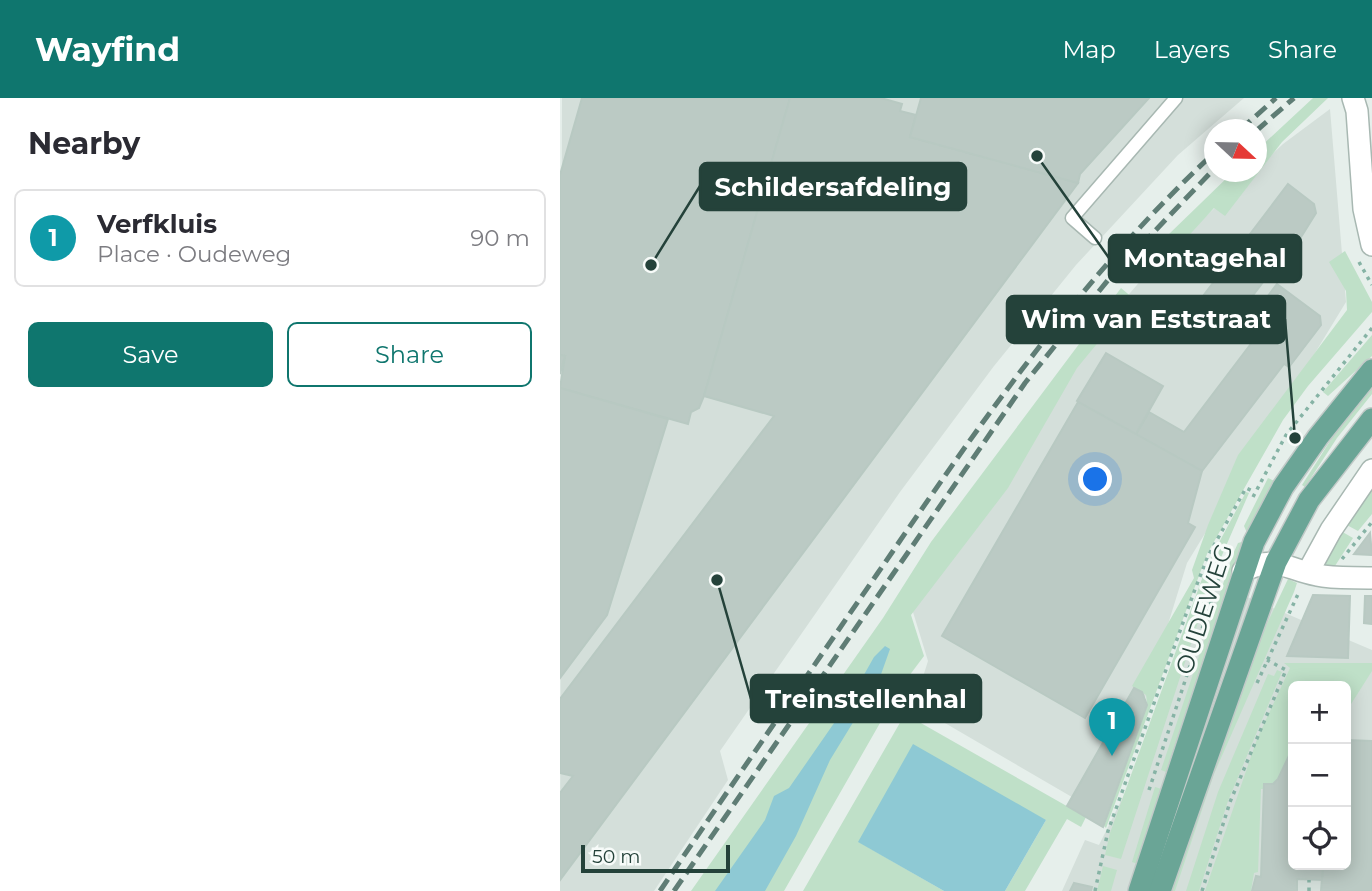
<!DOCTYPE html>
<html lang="en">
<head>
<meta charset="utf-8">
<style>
	:root { --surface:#fff; --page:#f7f7f7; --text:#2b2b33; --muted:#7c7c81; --line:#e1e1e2; --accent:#0f766e }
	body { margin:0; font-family:Montserrat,sans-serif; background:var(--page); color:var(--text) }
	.controls { position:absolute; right:21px; bottom:21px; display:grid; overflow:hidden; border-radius:10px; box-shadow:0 4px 18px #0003 }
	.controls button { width:63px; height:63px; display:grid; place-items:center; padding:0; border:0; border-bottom:2px solid var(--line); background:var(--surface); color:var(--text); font:35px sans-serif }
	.compass { position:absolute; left:644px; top:21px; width:63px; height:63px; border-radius:50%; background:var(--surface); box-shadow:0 4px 18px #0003; rotate:112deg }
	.scale { position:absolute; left:21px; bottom:18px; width:149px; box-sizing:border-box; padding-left:7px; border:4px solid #24423a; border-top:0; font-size:19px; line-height:24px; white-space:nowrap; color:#24423a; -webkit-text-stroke:5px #f7fbf9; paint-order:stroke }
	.you { position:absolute; left:536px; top:382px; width:24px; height:24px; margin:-18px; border:5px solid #fff; border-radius:50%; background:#1a73e8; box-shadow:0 0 0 10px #1a73e833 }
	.badge { display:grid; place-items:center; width:46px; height:46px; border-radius:50%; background:var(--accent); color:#fff; font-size:23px; font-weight:700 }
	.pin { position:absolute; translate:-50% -58px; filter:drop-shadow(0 2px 4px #0008) }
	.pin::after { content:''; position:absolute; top:37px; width:24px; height:21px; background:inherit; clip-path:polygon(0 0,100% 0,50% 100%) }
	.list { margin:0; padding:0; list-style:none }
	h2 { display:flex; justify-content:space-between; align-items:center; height:91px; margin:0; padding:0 28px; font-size:30px }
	h2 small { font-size:23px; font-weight:400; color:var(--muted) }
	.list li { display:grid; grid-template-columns:46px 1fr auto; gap:21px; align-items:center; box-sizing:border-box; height:98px; margin:0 14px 14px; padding:0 14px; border:2px solid var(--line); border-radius:10px }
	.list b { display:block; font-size:26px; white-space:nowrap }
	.list p { margin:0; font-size:23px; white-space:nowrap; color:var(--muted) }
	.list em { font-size:23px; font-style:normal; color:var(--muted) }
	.actions { display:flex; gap:14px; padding:21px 28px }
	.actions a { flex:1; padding:16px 0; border:2px solid var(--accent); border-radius:10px; text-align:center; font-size:24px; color:var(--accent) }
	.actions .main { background:var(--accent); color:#fff }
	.icon { flex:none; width:38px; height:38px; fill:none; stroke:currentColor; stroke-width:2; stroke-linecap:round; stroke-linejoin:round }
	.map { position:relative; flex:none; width:812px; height:793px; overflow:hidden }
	header { display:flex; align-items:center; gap:42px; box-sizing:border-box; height:98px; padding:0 35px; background:var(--accent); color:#fff }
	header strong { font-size:33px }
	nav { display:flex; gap:38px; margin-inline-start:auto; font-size:24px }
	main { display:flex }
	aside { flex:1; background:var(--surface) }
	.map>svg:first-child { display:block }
</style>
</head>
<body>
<header>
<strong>Wayfind</strong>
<nav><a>Map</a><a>Layers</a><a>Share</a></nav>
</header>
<main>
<aside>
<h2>Nearby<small></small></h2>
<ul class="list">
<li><span class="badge" style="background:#0f9aa8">1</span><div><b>Verfkluis</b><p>Place · Oudeweg</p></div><em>90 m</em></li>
</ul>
<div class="actions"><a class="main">Save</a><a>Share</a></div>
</aside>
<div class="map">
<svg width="812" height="793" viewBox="0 0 812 793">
	<rect width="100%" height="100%" fill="#e6efeb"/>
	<g fill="#d4dfda" fill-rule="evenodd">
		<polygon points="2,0 684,0 618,57 516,167 434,268 340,394 160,653 168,682 94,793 0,793"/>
		<polygon points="770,11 786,204 627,465 548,720 354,607 368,563 349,501 511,264 594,167 723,46"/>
		<path d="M647,482L812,552V793H502L525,742L539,747L570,685ZM733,588H786V767H733Z"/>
	</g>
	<g fill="#bfe0c8">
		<polygon points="753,0 768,0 722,44 665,118 654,110 592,178 576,168 673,74 696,74 697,52"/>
		<polygon points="785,153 812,204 812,214 748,288 723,322 647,456 546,730 544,728 587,608 586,597 572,588 634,480 632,472 648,427 678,357 787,212 786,193 769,164"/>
		<polygon points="561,190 574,201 517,270 448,390 351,517 364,558 340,590 224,793 131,793 323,520 371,444"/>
		<polygon points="812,237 812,258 768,298 763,294"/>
		<polygon points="812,289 812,296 777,340 745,389 742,387 779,329"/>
		<polygon points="708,380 719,385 688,437 684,428"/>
		<polygon points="812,380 812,416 798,433 783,425"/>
		<polygon points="686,394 689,395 653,478 561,761 545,757 550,735 647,467"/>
		<polygon points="779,432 793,440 773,471 763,468"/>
		<polygon points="685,443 638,597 629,604 606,674 601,672 673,456 678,445"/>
		<polygon points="728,481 737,485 734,494 654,676 615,793 608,793 696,549"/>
		<polygon points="724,565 812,565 812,573 786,614 786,588 733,588 733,653 716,691 701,691 698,774 694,775 691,793 645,793 697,641 730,570"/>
		<polygon points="717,572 722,574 668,703 639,793 626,793 658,694 708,576 714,578"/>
		<polygon points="345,616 526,719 521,729 507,721 465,793 445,793 486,722 299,744 384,793 243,793"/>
		<polygon points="595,689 608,693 581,767 572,764"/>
		<polygon points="543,768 557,772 551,793 537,793"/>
	</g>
	<g fill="#8ec9d4">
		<polygon points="325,548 330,551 319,582 270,662 236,738 205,793 155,793 205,722 214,698 229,690 288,605 314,559"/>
		<polygon points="353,646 486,722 445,793 384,793 298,744"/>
	</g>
	<g fill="#bbcac4" stroke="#b8c9c2" stroke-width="2">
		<polygon points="22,0 230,0 144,298 139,310 131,314 128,326 0,290 5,258 0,257 0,77"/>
		<polygon points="230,0 321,0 342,6 340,13 356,17 350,39 518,85 0,782 0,695 13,678 0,675 0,601 214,318 144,298"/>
		<polygon points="361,0 589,0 520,76 518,85 350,39"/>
		<polygon points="728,86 754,106 756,115 736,147 733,145 671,226 640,202"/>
		<polygon points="717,186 760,218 761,227 729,269 724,266 642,373 576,336 589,314 624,334 693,243 681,233"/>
		<polygon points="546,255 603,288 576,336 517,303"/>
		<polygon points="0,257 5,258 0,276"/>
		<polygon points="0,290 108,321 47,517 0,580"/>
		<polygon points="518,304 642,373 628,425 635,429 525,620 382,538"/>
		<polygon points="810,435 812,457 794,456"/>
		<polygon points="753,497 790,498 788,560 727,558"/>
		<polygon points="805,498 812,498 812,526 804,525"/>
		<polygon points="574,590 582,594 587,607 543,729 507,708"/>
		<polygon points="786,642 812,643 812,793 761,793 763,767 786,767"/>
		<polygon points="733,649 733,767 763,767 762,782 737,781 737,793 692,793 696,778 701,779 704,686 713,686 718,681"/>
		<polygon points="514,785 532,789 531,793 510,793"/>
	</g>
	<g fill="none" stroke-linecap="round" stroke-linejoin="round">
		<defs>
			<polyline id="service" points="535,140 512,120 616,0"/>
			<g id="minor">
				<polyline points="793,0 797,13 804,111 812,147"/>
				<path d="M683,473C716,456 725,471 757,477C774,481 794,479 812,480"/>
				<polyline points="748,474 771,432 812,372"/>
			</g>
			<g id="primary">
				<polyline points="579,793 694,444 723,389 758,339 812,272"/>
				<polyline points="600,793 716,464 749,402 812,321"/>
			</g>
		</defs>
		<use href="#service" stroke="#a8b8b2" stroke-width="15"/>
		<use href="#minor" stroke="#a8b8b2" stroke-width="24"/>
		<use href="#primary" stroke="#c2cac8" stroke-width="24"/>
		<g stroke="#86b3a5" stroke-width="3.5" stroke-dasharray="3.5 5" stroke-linecap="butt">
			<polyline points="799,164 812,187"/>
			<polyline points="693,399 726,337 812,230"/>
			<polyline points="782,461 812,424"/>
			<polyline points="697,585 739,494"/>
			<polyline points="589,692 659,480"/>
			<polyline points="535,793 548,733 634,494 648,458 686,390 695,394"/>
			<polyline points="642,793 670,704 726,572 707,562"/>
			<polyline points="749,793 749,782"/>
		</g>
		<use href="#service" stroke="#fff" stroke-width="12"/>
		<use href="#minor" stroke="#fff" stroke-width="21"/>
		<use href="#primary" stroke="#6aa596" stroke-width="21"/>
		<g stroke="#5f7d75" stroke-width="5" stroke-dasharray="14 7" stroke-linecap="butt">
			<polyline points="680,32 716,0"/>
			<polyline points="696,33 734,0"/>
			<path d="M100,793C177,679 255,566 333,453C430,311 528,172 654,55"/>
			<polyline points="114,793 465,285 548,182 654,71"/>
		</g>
	</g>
	<g text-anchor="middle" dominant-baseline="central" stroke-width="6" stroke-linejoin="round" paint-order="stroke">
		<g font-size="24" fill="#24423a" stroke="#f7fbf9">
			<text transform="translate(644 511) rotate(-72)">OUDEWEG</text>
		</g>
	</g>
	<path fill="none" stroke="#24423a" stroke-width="2.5" d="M91 167L140 88M477 58L549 160M735 340L725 221M157 482L191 601"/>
	<g fill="#24423a" stroke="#f7fbf9" stroke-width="2.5">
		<circle cx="91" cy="167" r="7"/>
		<circle cx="477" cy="58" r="7"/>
		<circle cx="735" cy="340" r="7"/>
		<circle cx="157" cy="482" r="7"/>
	</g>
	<g fill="#24423a" stroke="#24423a" stroke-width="2.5">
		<rect x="140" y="65" width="266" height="47" rx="7"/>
		<rect x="549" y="137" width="192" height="47" rx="7"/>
		<rect x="447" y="198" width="278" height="47" rx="7"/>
		<rect x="191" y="577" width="230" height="47" rx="7"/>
	</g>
	<g font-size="26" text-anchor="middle" font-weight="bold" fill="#fff">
		<text x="273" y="98">Schildersafdeling</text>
		<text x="645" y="169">Montagehal</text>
		<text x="586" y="230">Wim van Eststraat</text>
		<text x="306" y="610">Treinstellenhal</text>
	</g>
</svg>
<div class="controls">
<button>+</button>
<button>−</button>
<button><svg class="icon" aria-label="locate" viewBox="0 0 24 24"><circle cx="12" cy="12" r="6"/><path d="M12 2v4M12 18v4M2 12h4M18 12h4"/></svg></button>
</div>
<svg class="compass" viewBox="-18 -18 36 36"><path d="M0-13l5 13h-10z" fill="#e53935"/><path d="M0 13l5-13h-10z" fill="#7c7c81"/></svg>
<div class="scale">50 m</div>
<div class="you"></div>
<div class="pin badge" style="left:552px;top:658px;background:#0f9aa8">1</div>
</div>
</main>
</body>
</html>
